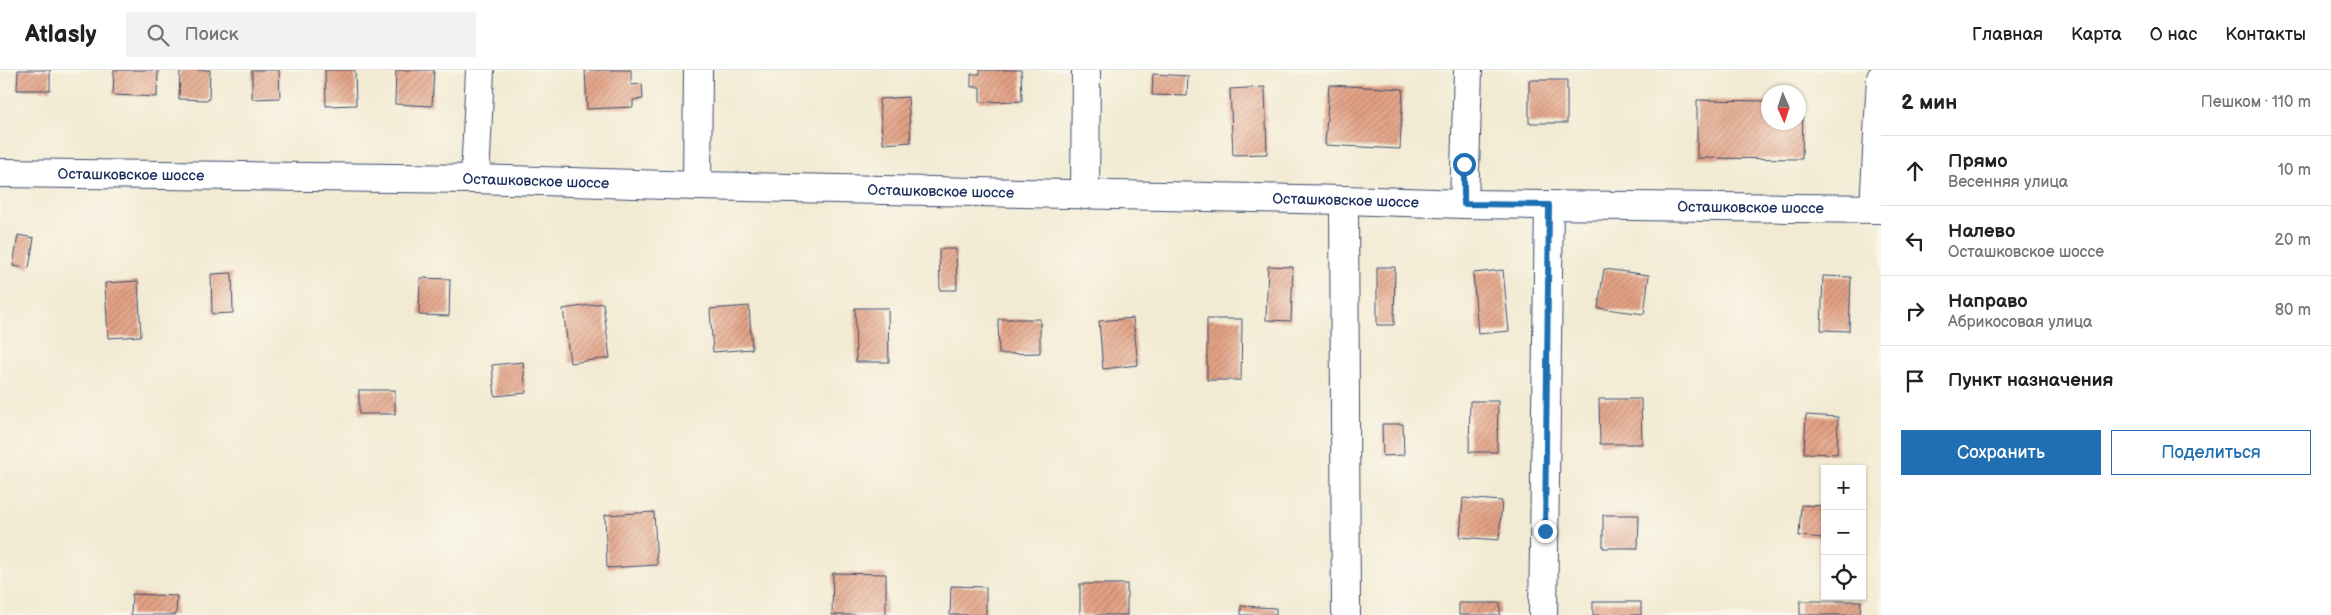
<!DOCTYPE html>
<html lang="ru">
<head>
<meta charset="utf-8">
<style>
	:root { --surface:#fff; --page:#f2f2f2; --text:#202124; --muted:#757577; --line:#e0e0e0; --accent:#1f6fb2 }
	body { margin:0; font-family:"Balsamiq Sans",sans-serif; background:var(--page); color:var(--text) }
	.controls { position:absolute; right:15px; bottom:15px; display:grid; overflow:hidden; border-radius:0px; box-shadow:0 1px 4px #0004 }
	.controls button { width:45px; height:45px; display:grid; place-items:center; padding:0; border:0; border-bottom:1px solid var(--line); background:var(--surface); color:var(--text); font:25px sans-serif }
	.compass { position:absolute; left:1761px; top:15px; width:45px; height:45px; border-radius:50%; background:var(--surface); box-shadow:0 1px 4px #0004; rotate:177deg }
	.stop { position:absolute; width:15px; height:15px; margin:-11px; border:4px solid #1f6fb2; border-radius:50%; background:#fff }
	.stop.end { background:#1f6fb2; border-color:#fff; box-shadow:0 1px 5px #0008 }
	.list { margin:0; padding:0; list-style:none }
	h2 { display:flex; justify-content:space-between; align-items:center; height:65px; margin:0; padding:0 20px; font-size:21px }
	h2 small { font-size:16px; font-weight:400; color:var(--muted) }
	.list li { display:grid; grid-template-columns:32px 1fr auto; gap:15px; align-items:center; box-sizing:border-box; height:70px; padding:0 20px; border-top:1px solid var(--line) }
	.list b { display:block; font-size:19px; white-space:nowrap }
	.list p { margin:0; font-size:16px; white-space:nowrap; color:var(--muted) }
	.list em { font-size:16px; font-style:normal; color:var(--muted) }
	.actions { display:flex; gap:10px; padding:15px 20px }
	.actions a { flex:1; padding:11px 0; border:1px solid var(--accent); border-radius:0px; text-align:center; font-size:18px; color:var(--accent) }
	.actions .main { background:var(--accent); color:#fff }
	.icon { flex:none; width:28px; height:28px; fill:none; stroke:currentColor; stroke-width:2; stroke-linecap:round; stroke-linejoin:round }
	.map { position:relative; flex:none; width:1881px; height:545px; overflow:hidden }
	header { display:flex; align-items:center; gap:30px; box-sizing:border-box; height:70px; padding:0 25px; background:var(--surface); border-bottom:1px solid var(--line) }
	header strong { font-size:24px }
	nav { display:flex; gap:28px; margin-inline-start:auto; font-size:18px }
	.search { width:350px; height:45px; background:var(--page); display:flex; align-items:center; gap:12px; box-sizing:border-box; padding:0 18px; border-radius:0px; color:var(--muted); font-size:19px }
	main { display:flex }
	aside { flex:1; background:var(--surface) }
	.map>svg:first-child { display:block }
</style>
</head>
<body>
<header>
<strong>Atlasly</strong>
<div class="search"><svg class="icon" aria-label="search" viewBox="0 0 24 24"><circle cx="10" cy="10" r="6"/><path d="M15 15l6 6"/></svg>Поиск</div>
<nav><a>Главная</a><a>Карта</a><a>О нас</a><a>Контакты</a></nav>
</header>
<main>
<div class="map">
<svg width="1881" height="545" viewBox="0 0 1881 545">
	<defs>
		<pattern id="building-hatch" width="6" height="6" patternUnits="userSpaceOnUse" patternTransform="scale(1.25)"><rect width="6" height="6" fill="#e3a184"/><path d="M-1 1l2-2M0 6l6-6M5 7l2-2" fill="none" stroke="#b7846f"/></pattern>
	</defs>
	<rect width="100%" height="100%" fill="#fbf7ec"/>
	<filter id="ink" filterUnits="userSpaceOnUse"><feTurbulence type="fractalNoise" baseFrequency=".02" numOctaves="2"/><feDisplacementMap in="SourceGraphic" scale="10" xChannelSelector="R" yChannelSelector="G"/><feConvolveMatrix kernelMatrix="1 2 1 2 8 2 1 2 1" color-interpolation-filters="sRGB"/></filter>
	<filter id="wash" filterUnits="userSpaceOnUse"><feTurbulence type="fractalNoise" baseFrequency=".0096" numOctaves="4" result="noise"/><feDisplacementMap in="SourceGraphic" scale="20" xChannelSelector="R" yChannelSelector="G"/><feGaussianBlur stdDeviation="1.12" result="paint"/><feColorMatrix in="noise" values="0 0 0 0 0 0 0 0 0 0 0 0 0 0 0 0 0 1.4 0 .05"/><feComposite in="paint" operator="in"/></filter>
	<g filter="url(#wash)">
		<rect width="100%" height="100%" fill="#f2ead2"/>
		<g id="blocks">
			<g fill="url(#building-hatch)">
				<polygon points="18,0 50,0 50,20 17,20"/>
				<polygon points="114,0 158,0 157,27 113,25"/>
				<polygon points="180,0 210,0 209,30 179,29"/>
				<polygon points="252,0 279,0 280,28 252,29"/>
				<polygon points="325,0 355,0 356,35 326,36"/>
				<polygon points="396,0 434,0 432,36 395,34"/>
				<polygon points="585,0 631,0 631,15 642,14 643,29 633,30 633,37 587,39"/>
				<polygon points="980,0 1021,0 1022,31 980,32 980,17 971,17 971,4 980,4"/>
				<polygon points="1153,4 1188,6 1187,26 1152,25"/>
				<rect x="1529" y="10" width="38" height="43"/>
				<polygon points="1329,15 1403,19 1400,79 1325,75"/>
				<polygon points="1265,17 1267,84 1233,85 1230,19"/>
				<polygon points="908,27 911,72 883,74 879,29"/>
				<polygon points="1697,30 1768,31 1768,52 1798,52 1798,31 1803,31 1802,89 1697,88"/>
				<polygon points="18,165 34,168 29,198 13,196"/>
				<polygon points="939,179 956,179 957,220 940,220"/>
				<polygon points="1268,196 1293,197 1291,251 1266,250"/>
				<polygon points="1377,197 1395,197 1394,255 1377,255"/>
				<polygon points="1604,199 1649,205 1644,244 1598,238"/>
				<polygon points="1503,200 1509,261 1478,264 1473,203"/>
				<polygon points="232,203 233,243 212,244 211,204"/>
				<polygon points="1823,206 1851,207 1849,261 1821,260"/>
				<polygon points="420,208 450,209 449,246 419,245"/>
				<polygon points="138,211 141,266 108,268 105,213"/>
				<polygon points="603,233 610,288 570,293 563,239"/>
				<polygon points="749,236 752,279 713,282 710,239"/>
				<polygon points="855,238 888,238 889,292 856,292"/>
				<polygon points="1133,248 1138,295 1103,299 1099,251"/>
				<polygon points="998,249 1040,249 1040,283 999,284"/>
				<polygon points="1207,249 1242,249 1241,310 1207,310"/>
				<polygon points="523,292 526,323 495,326 492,295"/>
				<rect x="359" y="320" width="36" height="24"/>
				<polygon points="1599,329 1641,329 1642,374 1600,374"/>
				<polygon points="1470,331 1498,331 1497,382 1469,382"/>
				<polygon points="1806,345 1838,347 1837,384 1804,383"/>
				<polygon points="1382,354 1403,354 1404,385 1383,386"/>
				<polygon points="1463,428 1502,431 1499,470 1460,467"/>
				<polygon points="1801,435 1825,436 1825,468 1799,466"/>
				<polygon points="654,442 657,495 607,498 605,445"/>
				<polygon points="1603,445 1639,445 1638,478 1603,478"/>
				<polygon points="833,503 886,504 886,545 832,545"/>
				<rect x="1080" y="514" width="47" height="31"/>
				<polygon points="951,516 986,517 986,545 950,545"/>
				<polygon points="132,524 177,526 176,545 131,545"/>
				<polygon points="1800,531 1861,531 1860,545 1800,545"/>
				<rect x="1593" y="532" width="48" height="13"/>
				<rect x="1459" y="533" width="41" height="12"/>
				<polygon points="1241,536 1276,538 1276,545 1241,545"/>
			</g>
		</g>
	</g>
	<g filter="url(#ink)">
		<use href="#blocks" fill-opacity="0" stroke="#3b4b6f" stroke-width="1"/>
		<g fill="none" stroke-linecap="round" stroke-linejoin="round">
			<defs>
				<g id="minor">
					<polyline points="475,109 480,0"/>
					<polyline points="697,116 698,0"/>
					<polyline points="1085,125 1086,0"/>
					<polyline points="1344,130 1346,545"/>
					<polyline points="1464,134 1468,0"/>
					<polyline points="1874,139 1881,8"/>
					<polyline points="1543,545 1549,135"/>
				</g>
				<g id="tertiary">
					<path id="s1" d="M0,103L475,109L697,116L1344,130L1464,134L1881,139"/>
				</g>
			</defs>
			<use href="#minor" stroke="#3b4b6f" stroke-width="30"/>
			<use href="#tertiary" stroke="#3b4b6f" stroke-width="30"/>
			<use href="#minor" stroke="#fff" stroke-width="28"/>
			<use href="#tertiary" stroke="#fff" stroke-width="28"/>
		</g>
	</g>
	<g fill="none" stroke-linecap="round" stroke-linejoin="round" filter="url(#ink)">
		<polyline stroke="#1f6fb2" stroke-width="6" points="1464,94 1464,134 1549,135 1545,461"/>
	</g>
	<g text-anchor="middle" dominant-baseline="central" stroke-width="5" stroke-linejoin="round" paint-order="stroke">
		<g font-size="15" fill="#1b2f5e" stroke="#fbf7ec">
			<text stroke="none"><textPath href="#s1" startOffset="131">Осташковское шоссе</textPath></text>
			<text stroke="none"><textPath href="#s1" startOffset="536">Осташковское шоссе</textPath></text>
			<text stroke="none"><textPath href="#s1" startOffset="941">Осташковское шоссе</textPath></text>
			<text stroke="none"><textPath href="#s1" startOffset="1346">Осташковское шоссе</textPath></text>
			<text stroke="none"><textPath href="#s1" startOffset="1751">Осташковское шоссе</textPath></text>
		</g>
	</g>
</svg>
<div class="controls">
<button>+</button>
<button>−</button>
<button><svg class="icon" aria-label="locate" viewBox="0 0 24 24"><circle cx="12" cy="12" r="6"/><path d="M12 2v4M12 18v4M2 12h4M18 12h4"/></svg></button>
</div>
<svg class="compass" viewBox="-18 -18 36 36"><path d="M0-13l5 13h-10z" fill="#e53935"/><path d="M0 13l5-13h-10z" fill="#757577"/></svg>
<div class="stop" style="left:1464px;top:94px"></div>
<div class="stop end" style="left:1545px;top:461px"></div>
</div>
<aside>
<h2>2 мин<small>Пешком · 110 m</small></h2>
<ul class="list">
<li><svg class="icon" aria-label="ahead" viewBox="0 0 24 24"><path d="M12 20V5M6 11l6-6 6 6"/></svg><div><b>Прямо</b><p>Весенняя улица</p></div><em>10 m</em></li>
<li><svg class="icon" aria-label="left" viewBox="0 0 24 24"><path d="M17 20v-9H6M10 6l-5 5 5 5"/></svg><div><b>Налево</b><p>Осташковское шоссе</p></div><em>20 m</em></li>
<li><svg class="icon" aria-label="right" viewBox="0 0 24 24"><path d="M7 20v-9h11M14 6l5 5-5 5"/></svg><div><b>Направо</b><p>Абрикосовая улица</p></div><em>80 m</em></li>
<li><svg class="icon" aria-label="arrive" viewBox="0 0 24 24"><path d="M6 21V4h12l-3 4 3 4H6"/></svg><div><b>Пункт назначения</b></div></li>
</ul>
<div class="actions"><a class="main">Сохранить</a><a>Поделиться</a></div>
</aside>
</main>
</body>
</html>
